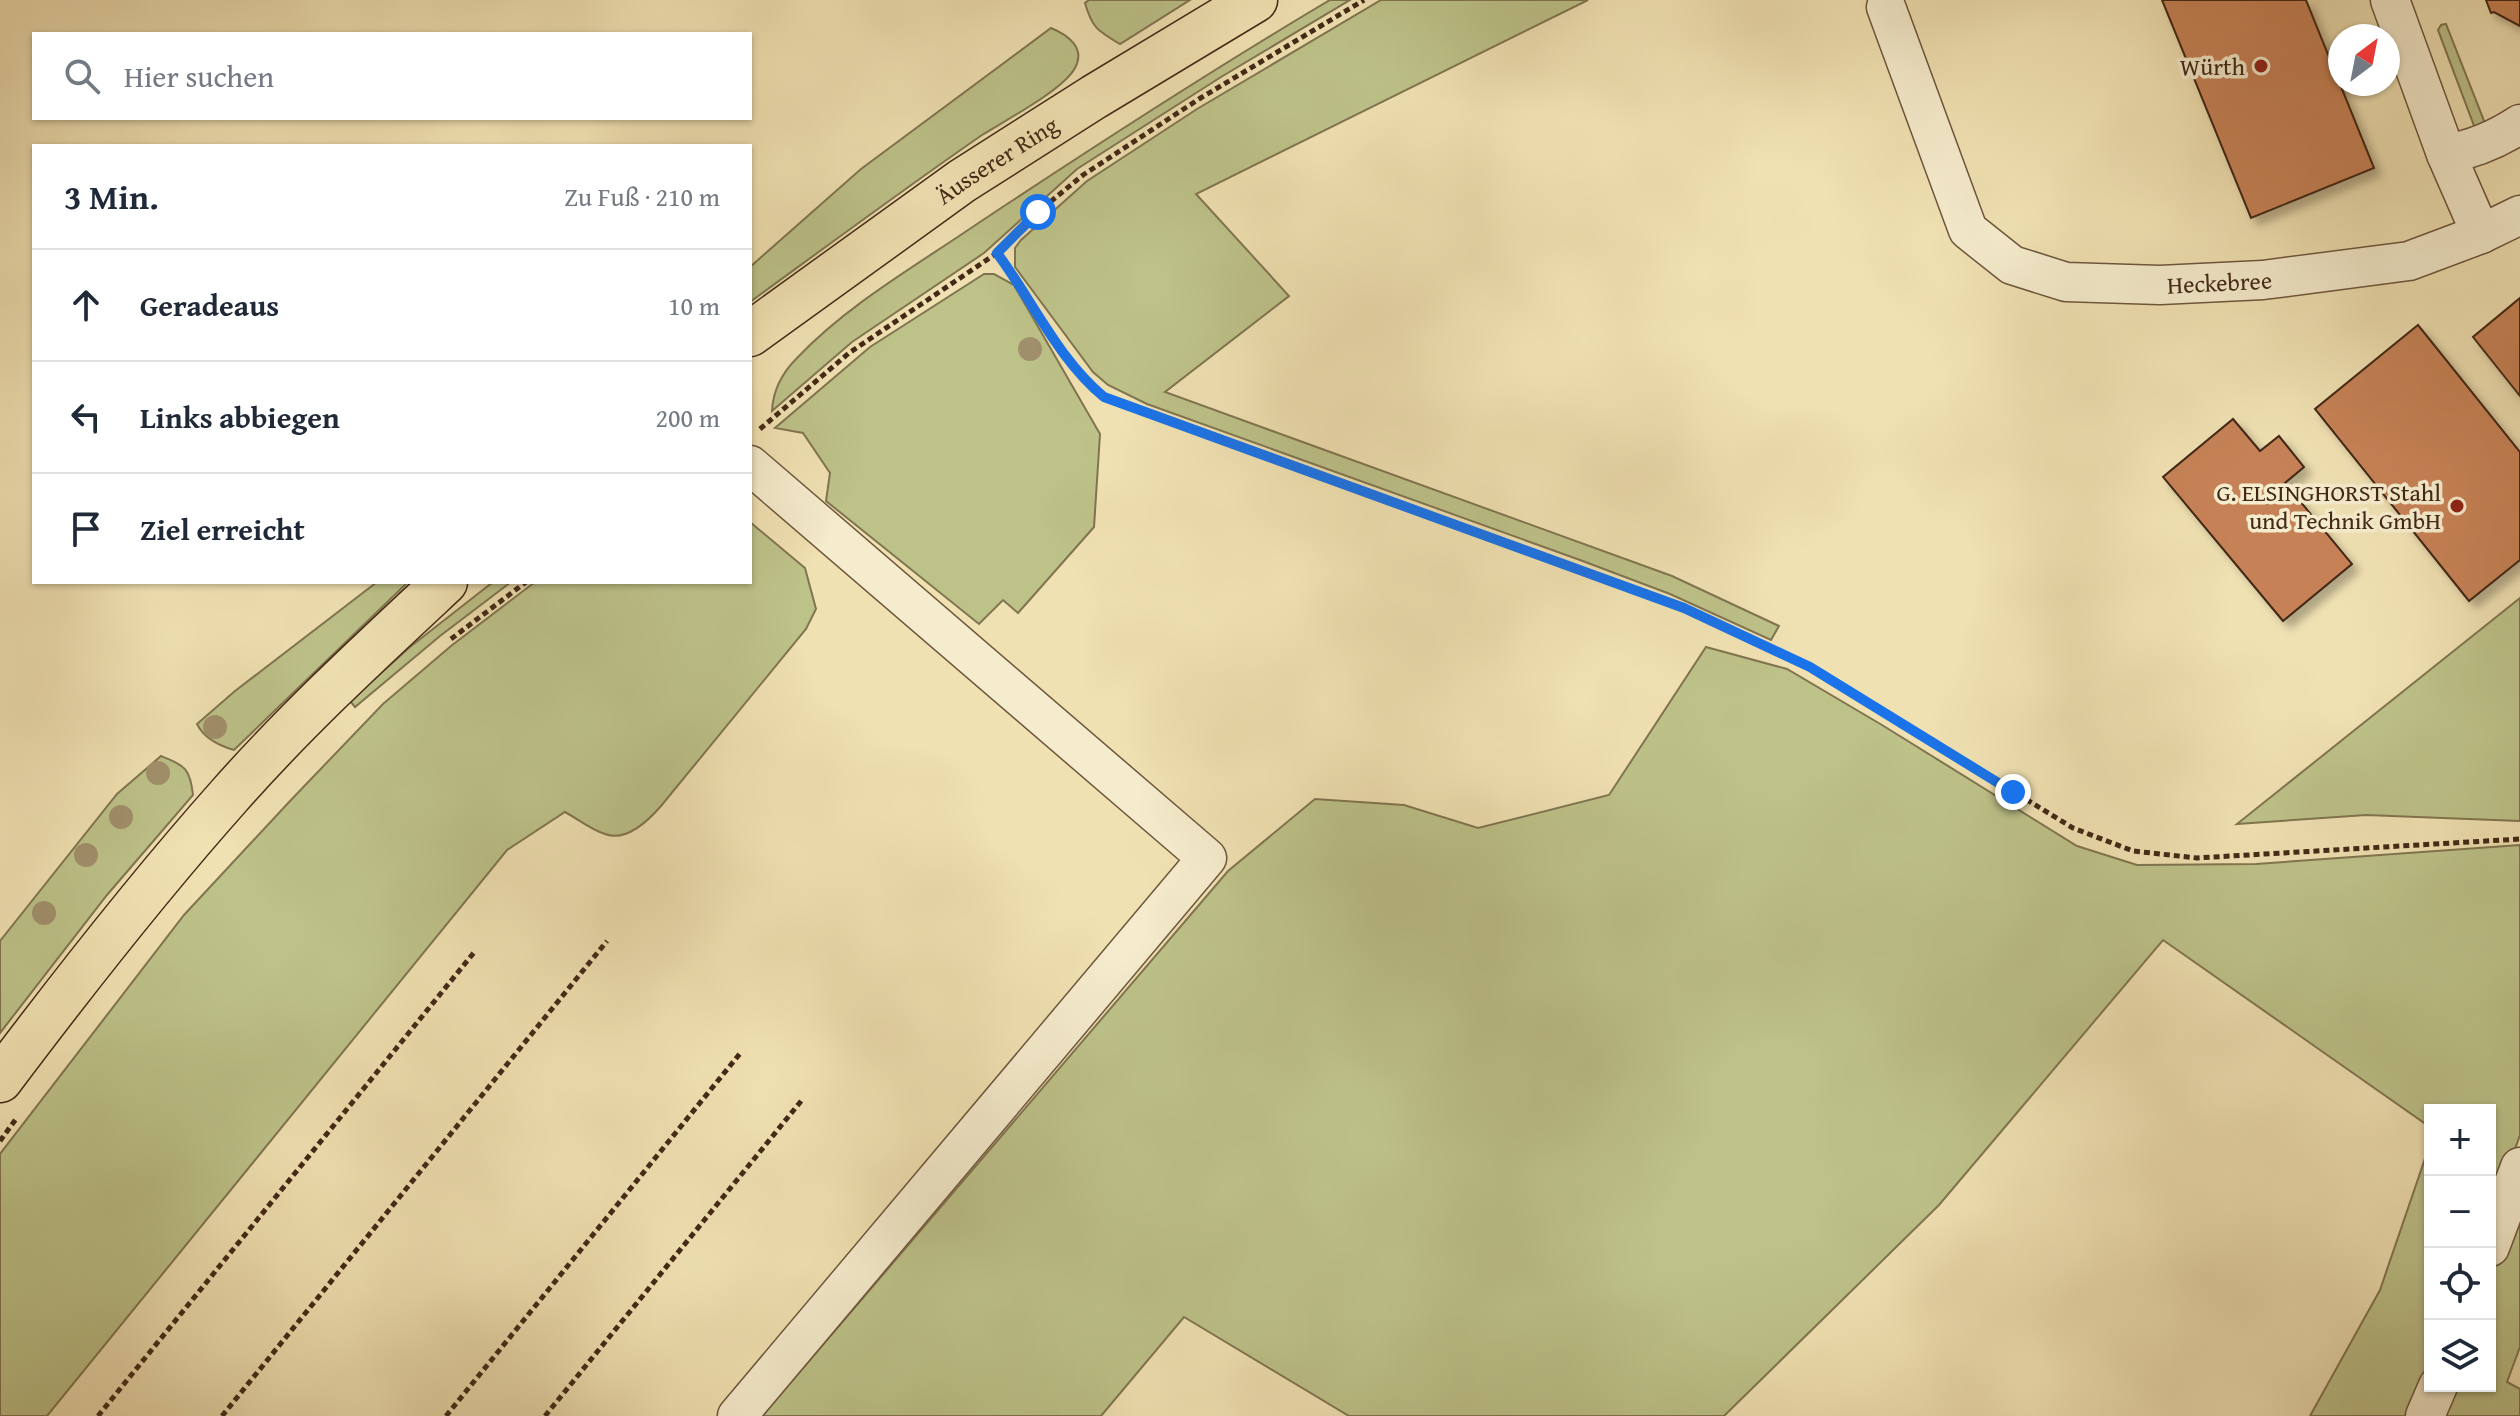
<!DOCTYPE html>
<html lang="de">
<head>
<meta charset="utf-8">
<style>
	:root { --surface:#fff; --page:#f2f2f3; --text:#1f2937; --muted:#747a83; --line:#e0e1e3 }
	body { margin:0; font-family:"Gentium Book Plus",serif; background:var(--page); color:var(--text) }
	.controls { position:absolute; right:24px; bottom:24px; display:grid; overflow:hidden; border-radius:0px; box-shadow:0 2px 6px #0004 }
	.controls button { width:72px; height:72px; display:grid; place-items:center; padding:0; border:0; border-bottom:2px solid var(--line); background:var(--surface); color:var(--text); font:40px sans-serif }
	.compass { position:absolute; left:2328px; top:24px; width:72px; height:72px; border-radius:50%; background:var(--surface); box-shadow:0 2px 6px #0004; rotate:32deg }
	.stop { position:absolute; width:24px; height:24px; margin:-18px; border:6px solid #1a73e8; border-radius:50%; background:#fff }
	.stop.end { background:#1a73e8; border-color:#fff; box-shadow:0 2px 8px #0008 }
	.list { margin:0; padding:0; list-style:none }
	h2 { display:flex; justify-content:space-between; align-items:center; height:104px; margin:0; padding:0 32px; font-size:34px }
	h2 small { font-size:26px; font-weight:400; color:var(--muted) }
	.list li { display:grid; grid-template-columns:52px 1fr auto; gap:24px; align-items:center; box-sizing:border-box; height:112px; padding:0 32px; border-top:2px solid var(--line) }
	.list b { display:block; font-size:30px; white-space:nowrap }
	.list em { font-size:26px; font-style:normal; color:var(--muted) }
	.icon { flex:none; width:44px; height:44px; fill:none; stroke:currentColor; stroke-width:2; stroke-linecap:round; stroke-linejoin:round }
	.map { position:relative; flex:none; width:2520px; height:1416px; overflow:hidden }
	.search { position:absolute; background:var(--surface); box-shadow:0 2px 6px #0004; left:32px; top:32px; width:720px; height:88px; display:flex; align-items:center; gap:20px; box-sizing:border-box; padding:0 28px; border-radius:0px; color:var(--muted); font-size:30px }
	.panel { position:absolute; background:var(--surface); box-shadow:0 2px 6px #0004; left:32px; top:144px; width:720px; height:440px; border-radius:0px }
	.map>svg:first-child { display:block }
</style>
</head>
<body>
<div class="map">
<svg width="2520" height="1416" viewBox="0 0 2520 1416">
	<defs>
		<filter id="shadow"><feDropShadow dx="7" dy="7" stdDeviation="4" flood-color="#0004"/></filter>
	</defs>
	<rect width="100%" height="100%" fill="#f0e1b2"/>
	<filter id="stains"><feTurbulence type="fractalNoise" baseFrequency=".0025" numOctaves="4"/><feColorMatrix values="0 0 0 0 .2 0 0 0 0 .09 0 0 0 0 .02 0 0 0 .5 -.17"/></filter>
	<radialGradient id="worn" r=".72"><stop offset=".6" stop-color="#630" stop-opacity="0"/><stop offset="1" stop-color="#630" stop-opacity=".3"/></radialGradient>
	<g fill="#bdc289" stroke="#807550" stroke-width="2">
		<path d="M1089,0H1190L1120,44C1098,31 1092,28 1085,3Z"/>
		<path d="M1330,0H1350L1221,77L1077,169L984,253L852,342L772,411C773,389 782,373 797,358C847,305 917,265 977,224C1093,147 1210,71 1330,0Z"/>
		<polygon points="1381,0 1588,0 1196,194 1289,296 1165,392 1672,576 1779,626 1771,640 1670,594 1580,560 1147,404 1108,385 1093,372 1015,267 1015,248 1021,240 1087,181 1197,109"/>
		<polygon points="2446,24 2488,131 2476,131 2438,30 2441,25"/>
		<path d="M1051,28C1068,35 1086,48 1075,68C1063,90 1006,120 982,135C904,189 827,246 750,302V267L861,169Z"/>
		<polygon points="984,274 994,274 1014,285 1100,434 1094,527 1018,613 1003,600 979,624 826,501 830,473 803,433 775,428 870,347"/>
		<path d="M750,522L805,568L816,609L806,629L661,806C648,821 626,842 605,834C591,830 578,819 565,812L507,850L47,1416H0V1154L184,915L290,801L383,704L451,646L531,585L536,582H750Z"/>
		<path d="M377,582H408L234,750C220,746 204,738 197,724L235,691Z"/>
		<polygon points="493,582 511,582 440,636 355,707 350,701 410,647"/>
		<polygon points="2520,598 2520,821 2366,815 2237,824"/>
		<polygon points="1706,647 1787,669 1882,725 2077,846 2137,865 2256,864 2520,845 2520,1135 2490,1218 2490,1110 2430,1110 2430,1127 2163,940 1939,1205 1724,1416 1349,1416 1184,1317 1101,1416 762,1416 1228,871 1315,799 1404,805 1478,828 1609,795"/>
		<path d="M161,756C185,766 190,768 193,795L107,895L0,1033V941L117,794Z"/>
		<polygon points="2430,1144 2430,1384 2417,1416 2310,1416 2380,1290"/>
		<polygon points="2520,1192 2520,1347 2507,1382 2520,1389 2520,1416 2436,1416 2449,1386 2490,1386 2490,1272"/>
	</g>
	<g fill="#c68256" stroke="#422816" stroke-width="2" filter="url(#shadow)">
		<polygon points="2162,0 2306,0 2374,168 2251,218"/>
		<polygon points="2486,0 2520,0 2520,26 2494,12 2491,13"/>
		<polygon points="2520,298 2520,396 2473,337"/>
		<polygon points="2418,325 2520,452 2520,560 2469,601 2315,409"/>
		<polygon points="2233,419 2260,451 2279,436 2304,467 2285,483 2352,564 2283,621 2163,477"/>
	</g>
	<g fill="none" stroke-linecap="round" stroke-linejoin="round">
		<defs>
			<g id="minor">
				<polyline points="2390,0 2446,154 2481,234"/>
				<path id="s1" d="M1886,7L1968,230L2012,265L2066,282L2160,285L2263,280L2409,261L2481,234L2520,215"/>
				<path d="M2446,154C2474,149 2496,140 2520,124"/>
				<polyline points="2490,1247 2520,1167"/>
				<polyline points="737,1416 1207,858 750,465"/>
				<polyline points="2425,1416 2438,1386"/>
			</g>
			<g id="major">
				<path id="s2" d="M750,334L962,181L1094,97L1255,0"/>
				<path d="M0,1080C73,983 148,887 229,796C296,720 371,651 445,582"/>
			</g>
		</defs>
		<use href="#minor" stroke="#6e563d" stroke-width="41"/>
		<use href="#major" stroke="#422816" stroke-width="47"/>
		<g stroke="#422816" stroke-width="5" stroke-dasharray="6 4" stroke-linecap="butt">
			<path d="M997,253C1032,300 1058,359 1104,397L1684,608L1810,667L2073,828L2133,851L2197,858L2520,839"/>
			<polyline points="760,429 849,353 997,253 1038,212 1083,175 1199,99 1364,0"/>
			<polyline points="451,639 526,582"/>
			<polyline points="0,1141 16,1119"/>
			<polyline points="98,1416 476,950"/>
			<polyline points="222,1416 607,941"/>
			<polyline points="446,1416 742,1051"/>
			<polyline points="545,1416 802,1100"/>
		</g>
		<use href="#minor" stroke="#f5eccd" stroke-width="38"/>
		<use href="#major" stroke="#f0e1b2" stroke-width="44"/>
	</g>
	<g fill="#a1906c">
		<circle cx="1030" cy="349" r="12"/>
		<circle cx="215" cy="727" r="12"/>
		<circle cx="158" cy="773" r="12"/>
		<circle cx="121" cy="817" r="12"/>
		<circle cx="86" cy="855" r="12"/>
		<circle cx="44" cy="913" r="12"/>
	</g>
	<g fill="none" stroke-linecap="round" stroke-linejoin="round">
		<path stroke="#1a73e8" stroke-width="10" d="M1038,212L997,253C1032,300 1058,359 1104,397L1684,608L1810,667L2013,792"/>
	</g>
	<g fill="#8f2418" stroke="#f5eccd" stroke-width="3">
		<circle cx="2261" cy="66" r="8"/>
		<circle cx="2457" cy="506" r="8"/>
	</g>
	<g text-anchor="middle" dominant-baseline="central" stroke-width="7" stroke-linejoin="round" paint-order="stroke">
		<g font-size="24" fill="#422816" stroke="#f5eccd" text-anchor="end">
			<text x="2245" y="66">Würth</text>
			<text x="2441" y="492">G. ELSINGHORST Stahl<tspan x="2441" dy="28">und Technik GmbH</tspan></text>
		</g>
		<g font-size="24" fill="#422816" stroke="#f5eccd">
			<text stroke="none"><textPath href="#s2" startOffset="302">Äusserer Ring</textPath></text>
			<text stroke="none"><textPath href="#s1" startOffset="504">Heckebree</textPath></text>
		</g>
	</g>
	<rect width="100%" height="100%" filter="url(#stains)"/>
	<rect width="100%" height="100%" fill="url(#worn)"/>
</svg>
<div class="controls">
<button>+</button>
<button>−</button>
<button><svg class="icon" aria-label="locate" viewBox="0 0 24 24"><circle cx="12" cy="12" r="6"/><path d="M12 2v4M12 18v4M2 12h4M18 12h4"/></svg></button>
<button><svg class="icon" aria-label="layers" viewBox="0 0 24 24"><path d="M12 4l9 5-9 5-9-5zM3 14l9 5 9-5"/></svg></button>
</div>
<svg class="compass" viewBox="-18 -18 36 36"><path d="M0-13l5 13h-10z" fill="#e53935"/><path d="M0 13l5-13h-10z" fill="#747a83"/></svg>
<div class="stop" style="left:1038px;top:212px"></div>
<div class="stop end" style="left:2013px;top:792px"></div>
<div class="search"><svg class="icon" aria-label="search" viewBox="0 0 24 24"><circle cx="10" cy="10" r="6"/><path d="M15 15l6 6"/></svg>Hier suchen</div>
<section class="panel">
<h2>3 Min.<small>Zu Fuß · 210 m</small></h2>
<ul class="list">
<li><svg class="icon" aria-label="ahead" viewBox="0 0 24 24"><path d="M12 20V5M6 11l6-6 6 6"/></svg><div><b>Geradeaus</b></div><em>10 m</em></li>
<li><svg class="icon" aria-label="left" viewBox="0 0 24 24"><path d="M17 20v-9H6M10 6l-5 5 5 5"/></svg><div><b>Links abbiegen</b></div><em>200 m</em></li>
<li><svg class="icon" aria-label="arrive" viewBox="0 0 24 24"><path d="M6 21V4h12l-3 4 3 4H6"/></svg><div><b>Ziel erreicht</b></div></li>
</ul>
</section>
</div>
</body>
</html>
